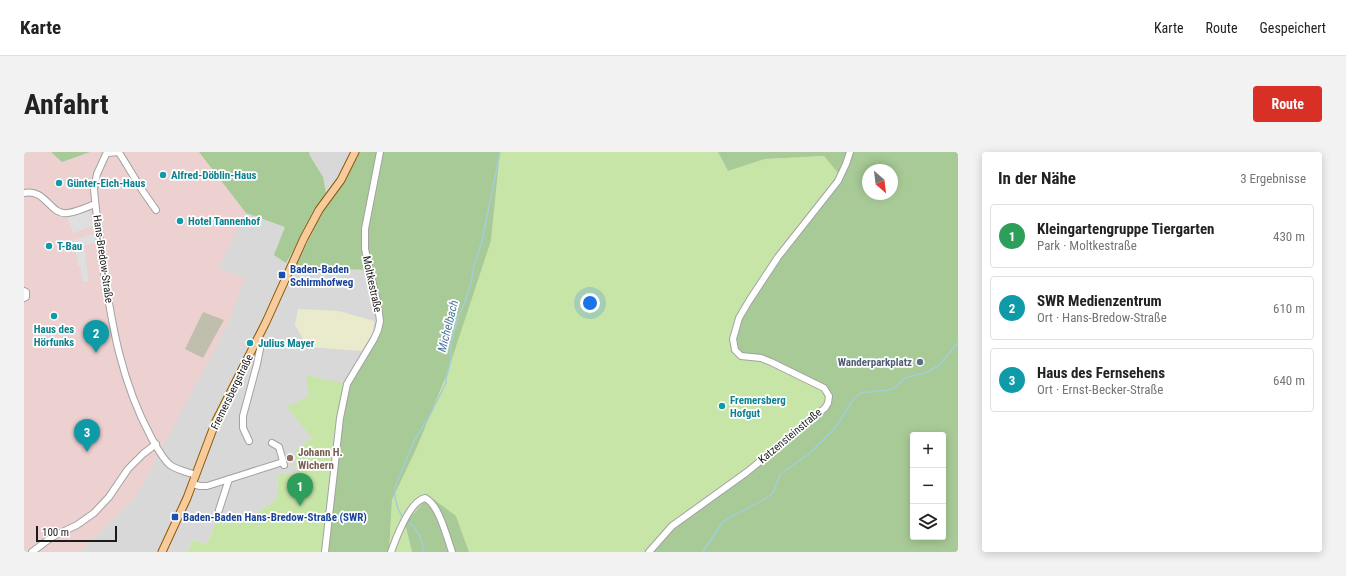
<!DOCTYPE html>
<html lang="de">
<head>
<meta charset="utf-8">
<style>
	:root { --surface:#fff; --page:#f2f2f2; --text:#222; --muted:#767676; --line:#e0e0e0; --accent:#d93025 }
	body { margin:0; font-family:"Roboto Condensed",sans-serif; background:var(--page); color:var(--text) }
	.controls { position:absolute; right:12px; bottom:12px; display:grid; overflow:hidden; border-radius:4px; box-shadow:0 2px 10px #0003 }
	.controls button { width:36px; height:36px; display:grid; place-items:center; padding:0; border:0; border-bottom:1px solid var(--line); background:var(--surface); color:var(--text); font:20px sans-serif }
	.compass { position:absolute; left:838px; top:12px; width:36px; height:36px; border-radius:50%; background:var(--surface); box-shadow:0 2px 10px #0003; rotate:152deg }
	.scale { position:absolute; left:12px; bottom:10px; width:81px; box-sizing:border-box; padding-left:4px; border:2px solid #1b1b1b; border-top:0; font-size:11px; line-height:14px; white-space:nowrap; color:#1b1b1b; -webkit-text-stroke:3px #fff; paint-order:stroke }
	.you { position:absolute; left:566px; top:151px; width:14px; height:14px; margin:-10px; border:3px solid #fff; border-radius:50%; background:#1a73e8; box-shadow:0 0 0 6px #1a73e833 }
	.badge { display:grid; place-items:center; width:26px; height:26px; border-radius:50%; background:var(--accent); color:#fff; font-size:13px; font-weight:700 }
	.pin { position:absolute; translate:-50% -33px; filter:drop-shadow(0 1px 2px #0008) }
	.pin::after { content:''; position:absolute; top:21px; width:14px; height:12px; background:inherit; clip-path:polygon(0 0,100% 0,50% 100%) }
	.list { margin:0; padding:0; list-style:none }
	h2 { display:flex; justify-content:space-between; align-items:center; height:52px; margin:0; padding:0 16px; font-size:17px }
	h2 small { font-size:13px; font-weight:400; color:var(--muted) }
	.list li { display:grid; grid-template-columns:26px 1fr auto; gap:12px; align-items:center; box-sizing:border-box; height:64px; margin:0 8px 8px; padding:0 8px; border:1px solid var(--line); border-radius:4px }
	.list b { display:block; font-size:15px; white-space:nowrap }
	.list p { margin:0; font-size:13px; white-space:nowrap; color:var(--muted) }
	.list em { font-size:13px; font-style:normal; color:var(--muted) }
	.icon { flex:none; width:22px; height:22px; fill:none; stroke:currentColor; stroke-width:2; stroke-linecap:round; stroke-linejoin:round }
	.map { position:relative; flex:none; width:934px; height:400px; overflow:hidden; border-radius:4px }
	header { display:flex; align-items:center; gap:24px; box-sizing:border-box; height:56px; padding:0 20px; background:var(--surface); border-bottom:1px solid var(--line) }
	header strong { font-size:19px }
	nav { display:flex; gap:22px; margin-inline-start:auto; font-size:14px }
	.intro { display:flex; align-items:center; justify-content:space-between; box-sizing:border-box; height:96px; padding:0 24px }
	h1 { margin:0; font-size:28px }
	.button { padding:10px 18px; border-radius:4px; background:var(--accent); color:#fff; font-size:14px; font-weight:700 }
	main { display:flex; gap:24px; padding:0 24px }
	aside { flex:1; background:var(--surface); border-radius:4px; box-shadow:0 2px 10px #0003 }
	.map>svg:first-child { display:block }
</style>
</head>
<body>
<header>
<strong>Karte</strong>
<nav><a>Karte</a><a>Route</a><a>Gespeichert</a></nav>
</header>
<div class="intro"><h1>Anfahrt</h1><a class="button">Route</a></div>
<main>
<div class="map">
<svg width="934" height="400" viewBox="0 0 934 400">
	<rect width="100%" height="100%" fill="#ece8e0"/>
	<polygon fill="#d9d8d8" points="0,0 333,0 319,32 300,57 271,115 345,117 354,154 354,178 323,232 285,244 288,286 271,298 273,322 255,321 252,348 236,359 213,372 194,365 183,392 169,388 163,400 0,400"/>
	<polygon fill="#edd0d0" points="6,0 27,0 38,10 66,0 175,0 222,61 194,116 221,126 204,172 112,345 55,400 0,400 0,3"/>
	<polygon fill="#c0bfad" points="179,160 200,168 179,206 161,197"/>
	<polygon fill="#eaebcc" points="274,157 315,159 350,169 349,180 338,199 284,195 271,173"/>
	<g fill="#c8e5a8">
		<polygon points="476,0 694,0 704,19 741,7 800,4 820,27 750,116 737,206 803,240 804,251 625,400 445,400 432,364 381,372 388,400 365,400 368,348 393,295 423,222 467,89"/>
		<polygon points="282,223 323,232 301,400 163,400 169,388 183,392 194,365 213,371 236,359 252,348 255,321 273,322 271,298 288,286 263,255 285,244"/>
	</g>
	<g fill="#a8ca97" fill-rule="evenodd">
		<polygon points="27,0 66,0 38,10"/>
		<polygon points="175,0 285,0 286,4 299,25 302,41 262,111 250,103 261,75 222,61"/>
		<polygon points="335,0 476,0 467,89 423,222 393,295 368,348 365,400 301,400 323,232 354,178 356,169 345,118 271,115 300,57 319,32"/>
		<path d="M694,0H934V400H625L639,384L801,256L803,240L737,206L714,201L710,178L750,116L819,27L800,4L741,7L704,19ZM844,18H868V42H844ZM889,283H919V385H889Z"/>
		<polygon points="405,344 432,364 445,400 388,400 381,372"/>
	</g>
	<g fill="#dfdfdf">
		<polygon points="64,57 69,74 49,81 43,65"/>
		<polygon points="74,80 75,89 60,94 65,129 59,130 56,114 54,114 50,88"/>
	</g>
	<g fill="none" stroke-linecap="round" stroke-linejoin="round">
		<g stroke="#a2ced8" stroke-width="1.5">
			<polyline points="379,366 374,357 371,345 371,335 390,289 406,263 422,231 422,227 427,208 427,191 434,165 441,150 447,131 450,113 458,89 476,0"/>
			<path d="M386,371C394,379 399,387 399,400"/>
			<polyline points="679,400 698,371 703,367 741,347 749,341 756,322 784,303 812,275 828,249 836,241 864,238 870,236 881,226 904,220 915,213 934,191"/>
		</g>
		<defs>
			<g id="minor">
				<path d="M83,0L73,22L70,37C72,62 76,87 79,113C88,174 97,229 127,285C132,294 138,306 146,313C153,318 163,320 172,323"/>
				<polyline points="84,1 94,0 96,2 118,38 132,58"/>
				<path d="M0,41C22,36 26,64 44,61C53,60 63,55 71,52"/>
				<polyline points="0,139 2,140 2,145 0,146"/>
				<polyline points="225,289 219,276 219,264 233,212 237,192 233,188"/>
				<polyline points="248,291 255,295 260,313"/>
				<polyline points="168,332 176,334 183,334 259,310"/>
				<polyline points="195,358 205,327"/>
				<polyline points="8,400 28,385 53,373 70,361 85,345 104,317 119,302 132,292"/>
				<polyline points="301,400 316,266 323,232 350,187 354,178 356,169 354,154 341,97 341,77 356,0"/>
				<path d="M367,400C372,386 386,349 401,346C415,352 423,386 428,400"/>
				<polyline points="625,400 648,374 723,320 801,256 804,251 805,244 800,236 747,210 737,206 717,204 711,198 709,187 715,166 725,149 754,105 814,29 822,12 826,0"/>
			</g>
			<polyline id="major" points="138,400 163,346 192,269 242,170 280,86 295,58 317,28 331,0"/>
		</defs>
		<use href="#minor" stroke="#a2a2a2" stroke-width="8"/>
		<use href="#major" stroke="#8a5907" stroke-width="9"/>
		<use href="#minor" stroke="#fff" stroke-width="6"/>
		<use href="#major" stroke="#f7cb9b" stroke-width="7"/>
	</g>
	<g fill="#0f9aa8" stroke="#fff" stroke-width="1.5">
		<circle cx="139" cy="23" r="4"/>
		<circle cx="35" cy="31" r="4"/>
		<circle cx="156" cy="69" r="4"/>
		<circle cx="25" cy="94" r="4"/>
		<circle cx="30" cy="164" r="4"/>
		<circle cx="226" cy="191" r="4"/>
		<circle cx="698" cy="254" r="4"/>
	</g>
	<g fill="#1a4fb4" stroke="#fff" stroke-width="1.5">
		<rect x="254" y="119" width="8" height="8" rx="2"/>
		<rect x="147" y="361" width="8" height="8" rx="2"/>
	</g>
	<circle fill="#5c6f8a" stroke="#fff" stroke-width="1.5" cx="896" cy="210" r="4"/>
	<circle fill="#8d6e63" stroke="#fff" stroke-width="1.5" cx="266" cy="306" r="4"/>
	<g text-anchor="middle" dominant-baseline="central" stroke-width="3.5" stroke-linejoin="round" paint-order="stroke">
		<g font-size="11" font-weight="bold" fill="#0d838f" stroke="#fff" text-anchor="start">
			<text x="147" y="23">Alfred-Döblin-Haus</text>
			<text x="43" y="31">Günter-Eich-Haus</text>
			<text x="164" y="69">Hotel Tannenhof</text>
			<text x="33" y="94">T-Bau</text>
			<text x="30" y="177" text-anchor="middle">Haus des<tspan x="30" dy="13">Hörfunks</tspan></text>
			<text x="234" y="191">Julius Mayer</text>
			<text x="706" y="248">Fremersberg<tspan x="706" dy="13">Hofgut</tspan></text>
		</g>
		<g font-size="11" fill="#1b1b1b" stroke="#fff">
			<text transform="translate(79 107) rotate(82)">Hans-Bredow-Straße</text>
			<text transform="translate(348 132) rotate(78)">Moltkestraße</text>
			<text transform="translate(208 240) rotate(-64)">Fremersbergstraße</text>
			<text transform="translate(766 284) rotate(-40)">Katzensteinstraße</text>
		</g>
		<g font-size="11" font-weight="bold" fill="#164399" stroke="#fff" text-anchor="start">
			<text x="266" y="117">Baden-Baden<tspan x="266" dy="13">Schirmhofweg</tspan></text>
			<text x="159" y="365">Baden-Baden Hans-Bredow-Straße (SWR)</text>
		</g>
		<g font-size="11" font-weight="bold" fill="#4e5e75" stroke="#fff" text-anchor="end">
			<text x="888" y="210">Wanderparkplatz</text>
		</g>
		<g font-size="11" font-weight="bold" fill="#785e54" stroke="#fff" text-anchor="start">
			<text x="274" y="300">Johann H.<tspan x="274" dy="13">Wichern</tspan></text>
		</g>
		<g font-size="12" font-style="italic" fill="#4a789e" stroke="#fff">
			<text transform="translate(424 174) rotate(-76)">Michelbach</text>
		</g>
	</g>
</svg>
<div class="controls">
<button>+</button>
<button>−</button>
<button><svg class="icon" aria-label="layers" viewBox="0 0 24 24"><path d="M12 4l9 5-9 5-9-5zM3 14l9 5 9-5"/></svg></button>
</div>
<svg class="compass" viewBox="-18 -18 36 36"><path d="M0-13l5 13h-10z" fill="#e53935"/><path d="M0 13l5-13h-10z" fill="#767676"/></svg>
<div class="scale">100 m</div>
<div class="you"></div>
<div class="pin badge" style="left:276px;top:354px;background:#2e9e5b">1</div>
<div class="pin badge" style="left:72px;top:201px;background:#0f9aa8">2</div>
<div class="pin badge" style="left:63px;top:300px;background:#0f9aa8">3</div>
</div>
<aside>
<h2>In der Nähe<small>3 Ergebnisse</small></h2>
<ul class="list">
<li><span class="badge" style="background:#2e9e5b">1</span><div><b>Kleingartengruppe Tiergarten</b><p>Park · Moltkestraße</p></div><em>430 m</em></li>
<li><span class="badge" style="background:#0f9aa8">2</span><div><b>SWR Medienzentrum</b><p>Ort · Hans-Bredow-Straße</p></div><em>610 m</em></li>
<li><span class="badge" style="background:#0f9aa8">3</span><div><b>Haus des Fernsehens</b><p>Ort · Ernst-Becker-Straße</p></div><em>640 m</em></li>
</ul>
</aside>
</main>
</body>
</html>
